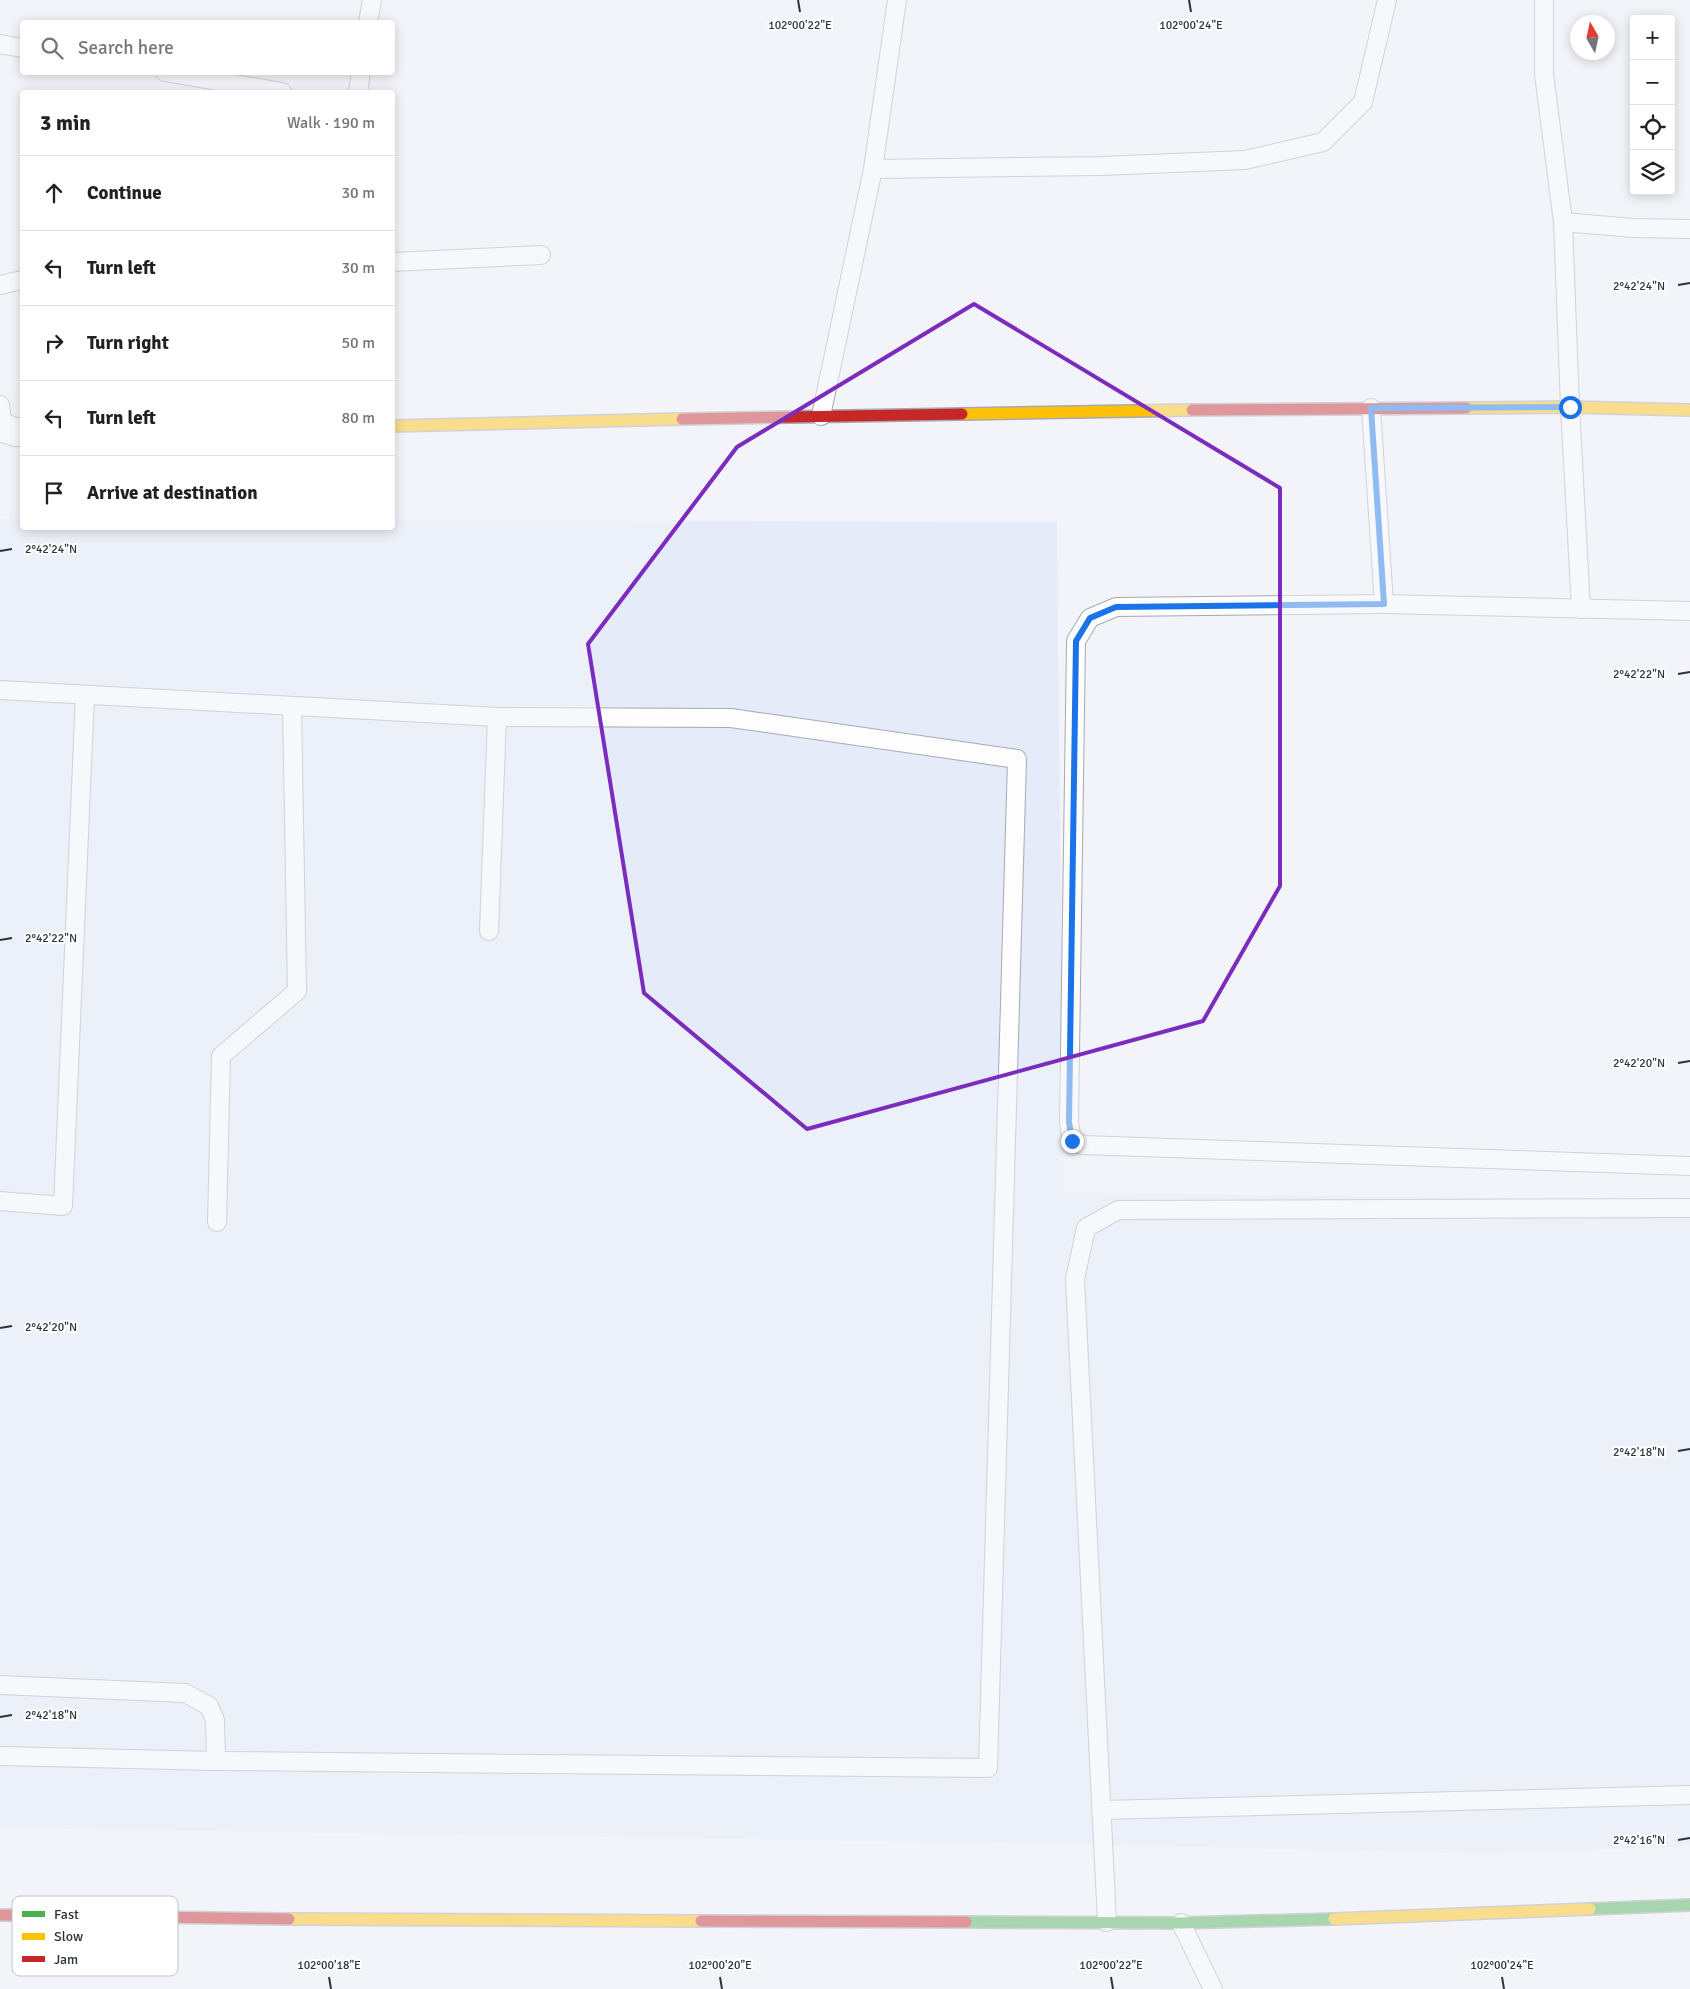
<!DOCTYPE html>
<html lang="en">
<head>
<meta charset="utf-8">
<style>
	:root { --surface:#fff; --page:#f6f6f6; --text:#202124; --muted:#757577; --line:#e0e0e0 }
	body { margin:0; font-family:Signika,sans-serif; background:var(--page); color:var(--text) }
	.controls { position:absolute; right:15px; top:15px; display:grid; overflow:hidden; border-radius:5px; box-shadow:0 2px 12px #0003 }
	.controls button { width:45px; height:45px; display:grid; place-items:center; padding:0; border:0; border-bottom:1px solid var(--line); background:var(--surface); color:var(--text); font:25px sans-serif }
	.compass { position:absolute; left:1570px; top:15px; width:45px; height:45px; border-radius:50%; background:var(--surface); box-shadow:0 2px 12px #0003; rotate:351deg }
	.stop { position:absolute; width:15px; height:15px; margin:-11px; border:4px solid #1a73e8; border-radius:50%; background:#fff }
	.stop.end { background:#1a73e8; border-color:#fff; box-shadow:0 1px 5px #0008 }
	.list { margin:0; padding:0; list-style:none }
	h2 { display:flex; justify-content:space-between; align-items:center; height:65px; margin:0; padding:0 20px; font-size:21px }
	h2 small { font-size:16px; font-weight:400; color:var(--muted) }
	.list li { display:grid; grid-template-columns:32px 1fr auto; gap:15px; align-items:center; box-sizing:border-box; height:75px; padding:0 20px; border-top:1px solid var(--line) }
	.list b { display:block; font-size:19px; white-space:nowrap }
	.list em { font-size:16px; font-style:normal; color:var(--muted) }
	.icon { flex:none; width:28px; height:28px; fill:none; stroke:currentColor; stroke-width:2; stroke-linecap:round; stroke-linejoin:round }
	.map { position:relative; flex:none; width:1690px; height:1989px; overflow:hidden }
	.search { position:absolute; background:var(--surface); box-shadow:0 2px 12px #0003; left:20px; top:20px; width:375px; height:55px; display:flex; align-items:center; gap:12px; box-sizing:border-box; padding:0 18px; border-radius:5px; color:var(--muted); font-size:19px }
	.panel { position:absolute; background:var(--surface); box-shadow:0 2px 12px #0003; left:20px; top:90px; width:375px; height:440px; border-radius:5px }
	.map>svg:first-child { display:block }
</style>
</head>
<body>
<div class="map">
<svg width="1690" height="1989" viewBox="0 0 1690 1989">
	<rect width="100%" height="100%" fill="#f2f4fa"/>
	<polygon fill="#e5ebf8" points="0,519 22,519 22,528 392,528 393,520 1057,522 1064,1192 1690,1201 1690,1846 1488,1854 1070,1844 0,1828"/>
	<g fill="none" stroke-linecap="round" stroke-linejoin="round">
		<defs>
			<g id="lane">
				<polyline points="1544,0 1544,74 1563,222"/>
				<polyline points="368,22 372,0"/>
				<polyline points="0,44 22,48"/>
				<polyline points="165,72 282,92"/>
				<polyline points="358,92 361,72"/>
				<polyline points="873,169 897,0"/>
				<polyline points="392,262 541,255"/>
				<polyline points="0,285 22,280"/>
				<polyline points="0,405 3,427"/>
				<polyline points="1371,408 1384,604 1690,611"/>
				<polyline points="821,416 873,169 1101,166 1245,160 1323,142 1363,102 1387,0"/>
				<polyline points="1384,604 1116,607 1090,618 1076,641 1069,1122 1072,1141 1083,1145 1690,1166"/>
				<polyline points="1581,609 1570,407 1563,222 1633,228 1690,229"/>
				<polyline points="0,690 497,717 731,718 1017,759 988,1768 216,1761 0,1756"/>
				<polyline points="489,931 497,717"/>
				<polyline points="0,1201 63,1206 85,695"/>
				<polyline points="217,1222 221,1056 297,991 292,706"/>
				<polyline points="0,1685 185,1693 209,1706 215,1720 216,1761"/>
				<polyline points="1102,1810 1690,1795"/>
				<polyline points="1107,1922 1075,1279 1086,1228 1118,1210 1690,1208"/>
				<polyline points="1181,1923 1213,1989"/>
			</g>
			<polyline id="street" points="0,427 16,432 22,432"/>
			<g id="fast">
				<polyline points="1590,1909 1690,1905"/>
				<polyline points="966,1922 1181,1923 1334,1919"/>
			</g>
			<g id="slow">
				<polyline points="1466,408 1570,407 1690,410"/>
				<polyline points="962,414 1192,410"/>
				<polyline points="392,426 682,419"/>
				<polyline points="289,1919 701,1921"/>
				<polyline points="1334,1919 1590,1909"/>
			</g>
			<g id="jam">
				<polyline points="1192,410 1466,408"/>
				<polyline points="682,419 962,414"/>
				<polyline points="0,1915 289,1919"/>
				<polyline points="701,1921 966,1922"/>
			</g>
		</defs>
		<use href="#lane" stroke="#a6a9b0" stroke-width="20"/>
		<use href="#street" stroke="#a6a9b0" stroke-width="30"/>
		<use href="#fast" stroke="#a6a9b0" stroke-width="14"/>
		<use href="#slow" stroke="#a6a9b0" stroke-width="14"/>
		<use href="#jam" stroke="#a6a9b0" stroke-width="14"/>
		<use href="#lane" stroke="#fdfdfe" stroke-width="18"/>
		<use href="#street" stroke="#fdfdfe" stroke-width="28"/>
		<use href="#fast" stroke="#4caf50" stroke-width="11"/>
		<use href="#slow" stroke="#ffc107" stroke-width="11"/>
		<use href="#jam" stroke="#c62828" stroke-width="11"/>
	</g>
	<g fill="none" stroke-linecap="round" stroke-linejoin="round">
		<polyline stroke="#1a73e8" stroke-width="6" points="1072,1141 1069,1122 1076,641 1090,618 1116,607 1384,604 1371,408 1570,407"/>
	</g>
	<path d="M0 0H1690V1989H0ZM974,304L1280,488V886L1203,1021L807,1129L644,993L588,644L737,447Z" fill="#f2f4fa" fill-opacity=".55" fill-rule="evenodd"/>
	<path fill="none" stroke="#7b2cbf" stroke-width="4" stroke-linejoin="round" d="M974,304L1280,488V886L1203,1021L807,1129L644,993L588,644L737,447Z"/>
	<path fill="none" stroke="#2d323c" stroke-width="2" d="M798,0L800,12M1189,0L1191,12M1678,285L1690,283M0,551L12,549M1678,674L1690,672M0,940L12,938M1678,1063L1690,1061M0,1328L12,1326M1678,1451L1690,1449M0,1717L12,1715M1678,1840L1690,1838M329,1977L331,1989M720,1977L722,1989M1111,1977L1113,1989M1502,1977L1504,1989"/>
	<rect x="12" y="1896" width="166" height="80" rx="8" fill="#fff" stroke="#c0c2c4" stroke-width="1"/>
	<rect x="22" y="1911" width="23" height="6" fill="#4caf50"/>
	<rect x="22" y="1933" width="23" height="7" fill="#ffc107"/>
	<rect x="22" y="1956" width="23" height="6" fill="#c62828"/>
	<g font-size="14" fill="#2d323c">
		<text x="54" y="1919">Fast</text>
		<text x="54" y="1941">Slow</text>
		<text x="54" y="1964">Jam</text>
	</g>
	<g font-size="12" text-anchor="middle" fill="#2d323c" stroke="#fff" stroke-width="4" stroke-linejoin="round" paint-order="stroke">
		<text x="800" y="29">102°00'22"E</text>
		<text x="1191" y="29">102°00'24"E</text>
		<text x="1639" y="290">2°42'24"N</text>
		<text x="51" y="553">2°42'24"N</text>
		<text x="1639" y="678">2°42'22"N</text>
		<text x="51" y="942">2°42'22"N</text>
		<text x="1639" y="1067">2°42'20"N</text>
		<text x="51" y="1331">2°42'20"N</text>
		<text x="1639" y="1456">2°42'18"N</text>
		<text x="51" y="1719">2°42'18"N</text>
		<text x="1639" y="1844">2°42'16"N</text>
		<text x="329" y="1969">102°00'18"E</text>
		<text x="720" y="1969">102°00'20"E</text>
		<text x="1111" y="1969">102°00'22"E</text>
		<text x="1502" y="1969">102°00'24"E</text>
	</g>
</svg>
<div class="controls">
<button>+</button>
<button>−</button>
<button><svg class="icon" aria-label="locate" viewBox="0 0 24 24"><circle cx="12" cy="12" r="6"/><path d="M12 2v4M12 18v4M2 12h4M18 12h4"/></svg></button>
<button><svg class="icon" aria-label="layers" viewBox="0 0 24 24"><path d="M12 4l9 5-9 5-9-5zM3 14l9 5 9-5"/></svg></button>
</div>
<svg class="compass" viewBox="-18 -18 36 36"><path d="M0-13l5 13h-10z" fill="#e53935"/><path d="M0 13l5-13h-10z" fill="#757577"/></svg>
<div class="stop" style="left:1570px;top:407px"></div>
<div class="stop end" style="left:1072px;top:1141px"></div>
<div class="search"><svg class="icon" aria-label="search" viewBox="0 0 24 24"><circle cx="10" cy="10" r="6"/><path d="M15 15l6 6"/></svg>Search here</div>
<section class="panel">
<h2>3 min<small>Walk · 190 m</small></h2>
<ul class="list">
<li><svg class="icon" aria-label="ahead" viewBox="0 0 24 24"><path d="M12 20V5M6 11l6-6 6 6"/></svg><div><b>Continue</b></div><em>30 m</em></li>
<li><svg class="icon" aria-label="left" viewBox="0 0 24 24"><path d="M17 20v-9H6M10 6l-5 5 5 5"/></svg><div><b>Turn left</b></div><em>30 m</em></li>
<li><svg class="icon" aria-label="right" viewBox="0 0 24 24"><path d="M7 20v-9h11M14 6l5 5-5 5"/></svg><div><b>Turn right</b></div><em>50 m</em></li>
<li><svg class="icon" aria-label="left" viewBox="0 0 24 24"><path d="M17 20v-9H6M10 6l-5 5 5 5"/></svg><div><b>Turn left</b></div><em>80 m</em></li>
<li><svg class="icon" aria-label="arrive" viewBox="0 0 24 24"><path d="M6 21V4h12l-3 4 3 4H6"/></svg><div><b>Arrive at destination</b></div></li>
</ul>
</section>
</div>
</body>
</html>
